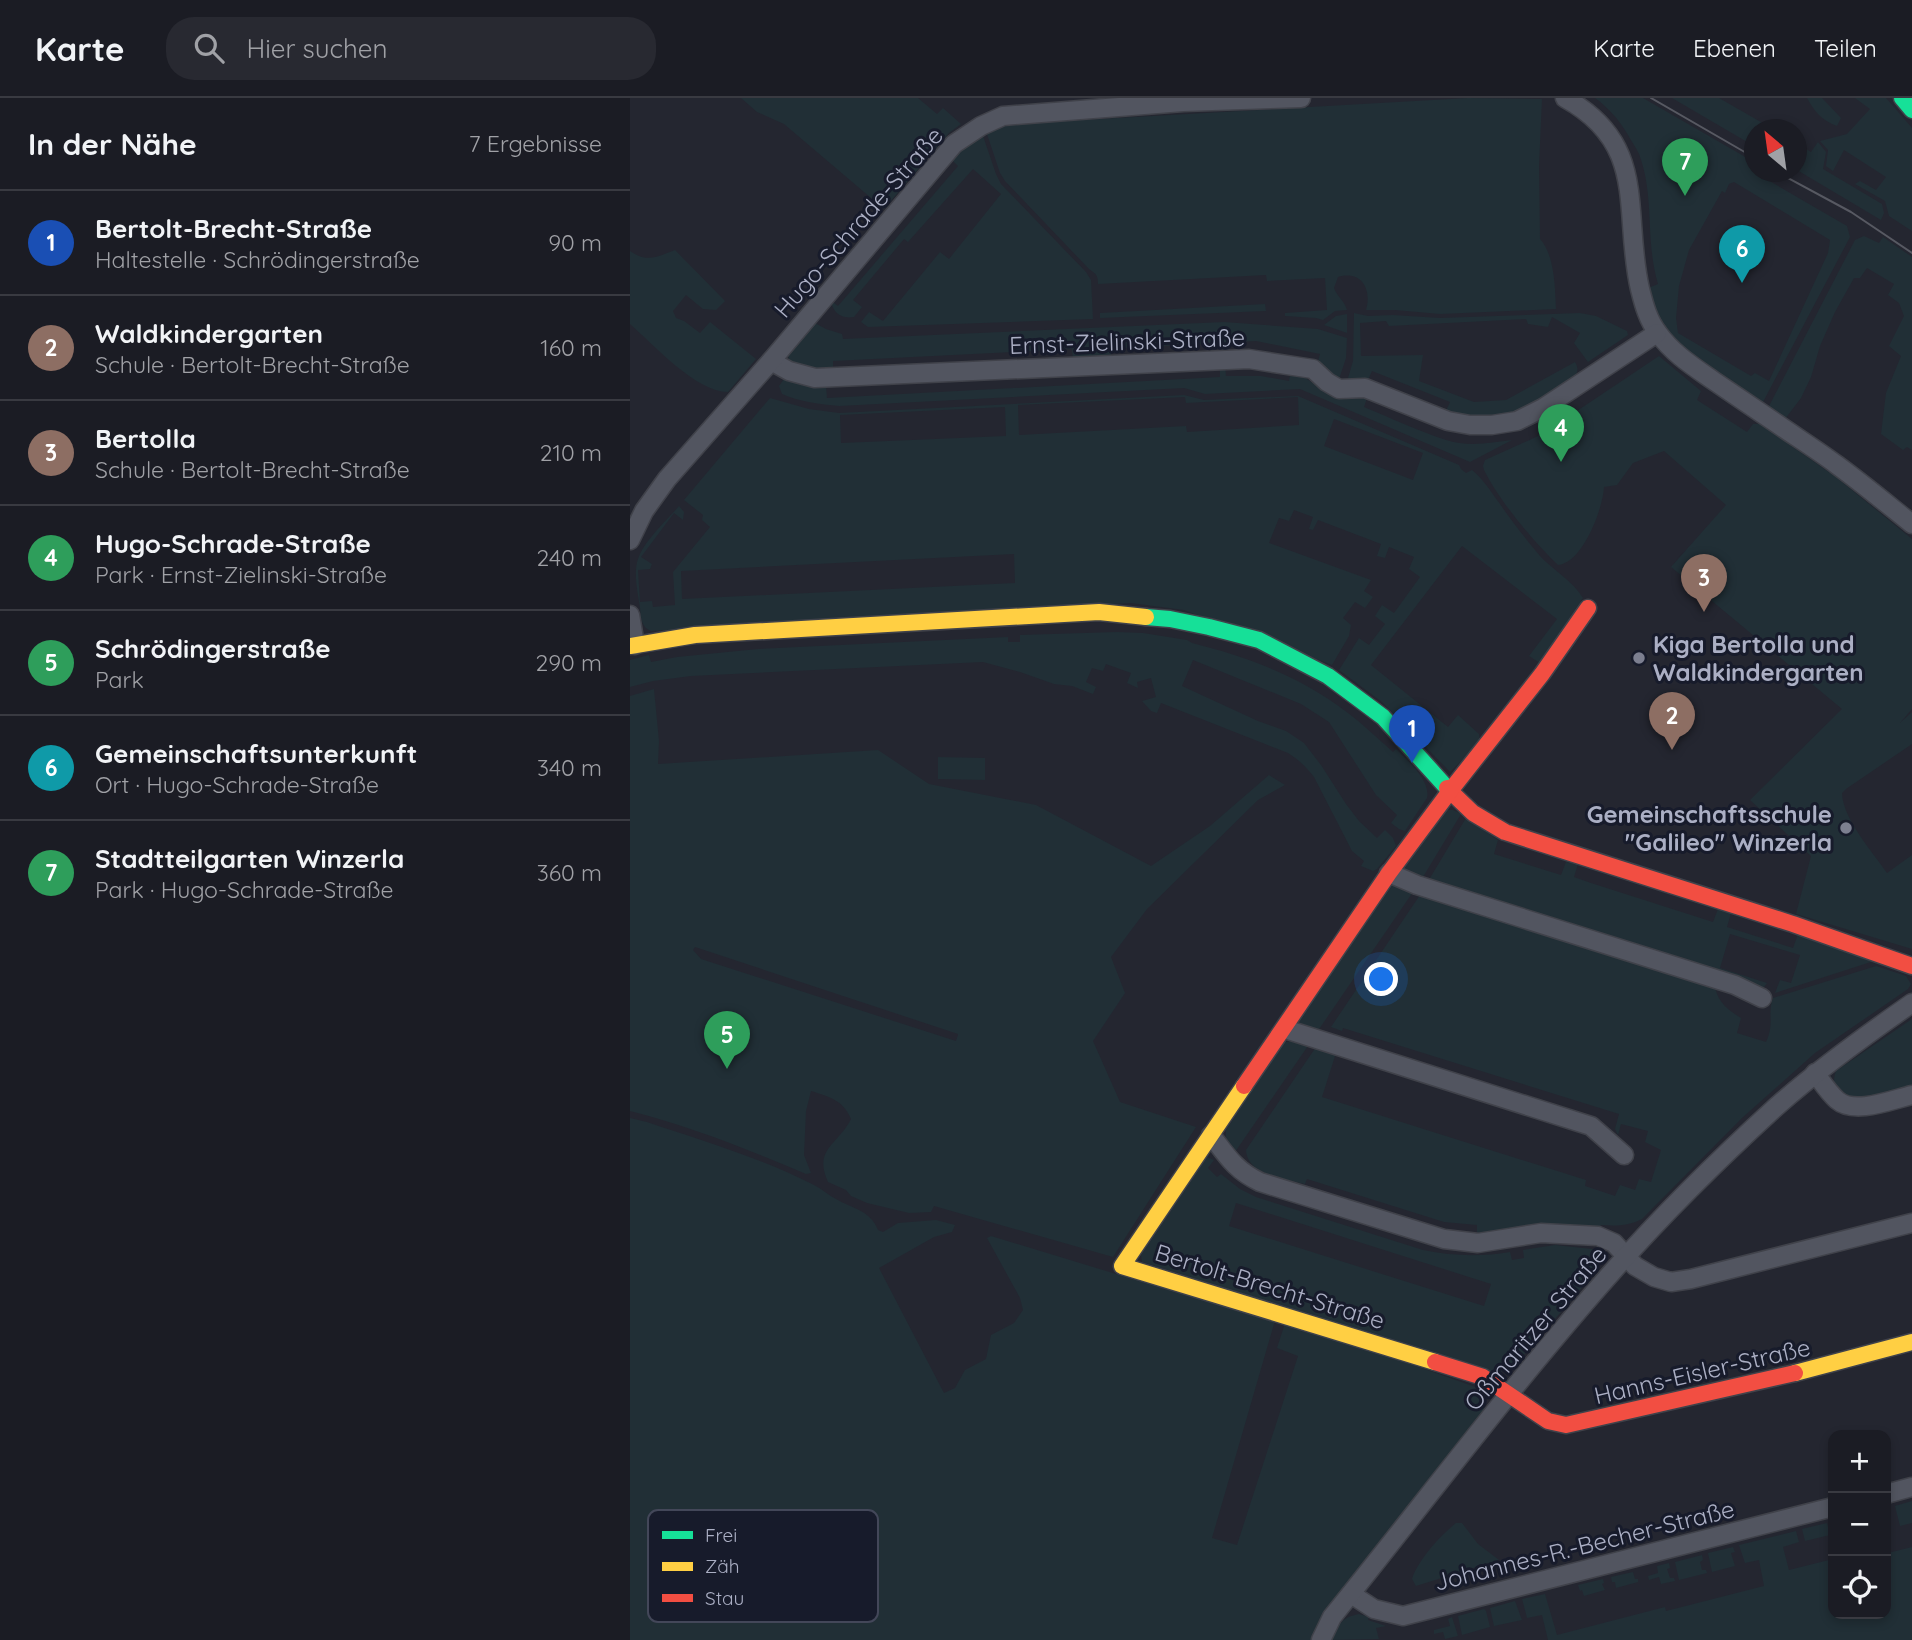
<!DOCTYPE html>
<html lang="de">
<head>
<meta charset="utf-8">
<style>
	:root { --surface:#1b1c24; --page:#282931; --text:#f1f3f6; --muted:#a0a1a6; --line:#393a41; --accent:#2563eb }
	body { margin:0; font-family:Quicksand,sans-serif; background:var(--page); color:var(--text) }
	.controls { position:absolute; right:21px; bottom:21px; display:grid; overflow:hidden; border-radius:14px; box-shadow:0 4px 10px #0003 }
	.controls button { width:63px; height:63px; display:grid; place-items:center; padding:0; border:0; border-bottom:2px solid var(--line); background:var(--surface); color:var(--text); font:35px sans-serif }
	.compass { position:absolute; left:1114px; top:21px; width:63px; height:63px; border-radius:50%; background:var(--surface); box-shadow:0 4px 10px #0003; rotate:331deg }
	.you { position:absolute; left:752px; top:882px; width:24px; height:24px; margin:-18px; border:5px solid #fff; border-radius:50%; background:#1a73e8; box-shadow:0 0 0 10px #1a73e833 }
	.badge { display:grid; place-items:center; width:46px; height:46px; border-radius:50%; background:var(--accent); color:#fff; font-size:23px; font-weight:700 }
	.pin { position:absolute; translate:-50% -58px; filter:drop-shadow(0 2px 4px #0008) }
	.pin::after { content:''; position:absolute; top:37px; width:24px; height:21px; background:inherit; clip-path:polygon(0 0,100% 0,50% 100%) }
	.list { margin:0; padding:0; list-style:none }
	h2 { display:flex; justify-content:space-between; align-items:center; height:91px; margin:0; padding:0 28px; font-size:30px }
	h2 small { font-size:23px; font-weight:400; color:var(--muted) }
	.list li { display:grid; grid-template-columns:46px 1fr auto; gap:21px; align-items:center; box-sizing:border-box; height:105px; padding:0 28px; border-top:2px solid var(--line) }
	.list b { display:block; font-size:26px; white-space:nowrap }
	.list p { margin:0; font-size:23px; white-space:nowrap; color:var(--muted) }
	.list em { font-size:23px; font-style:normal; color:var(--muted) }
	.icon { flex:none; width:38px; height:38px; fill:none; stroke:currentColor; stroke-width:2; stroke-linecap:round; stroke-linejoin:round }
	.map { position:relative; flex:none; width:1282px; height:1542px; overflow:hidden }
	header { display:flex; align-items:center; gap:42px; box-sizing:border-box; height:98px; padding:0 35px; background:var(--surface); border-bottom:2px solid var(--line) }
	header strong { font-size:33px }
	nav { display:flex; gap:38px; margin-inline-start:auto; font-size:24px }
	.search { width:490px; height:63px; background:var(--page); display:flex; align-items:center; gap:18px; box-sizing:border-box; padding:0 24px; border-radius:28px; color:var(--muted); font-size:26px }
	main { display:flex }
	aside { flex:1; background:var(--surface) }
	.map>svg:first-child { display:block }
</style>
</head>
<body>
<header>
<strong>Karte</strong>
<div class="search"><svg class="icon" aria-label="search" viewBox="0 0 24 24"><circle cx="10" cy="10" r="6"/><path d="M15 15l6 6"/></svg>Hier suchen</div>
<nav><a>Karte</a><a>Ebenen</a><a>Teilen</a></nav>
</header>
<main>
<aside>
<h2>In der Nähe<small>7 Ergebnisse</small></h2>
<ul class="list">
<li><span class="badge" style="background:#1a4fb4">1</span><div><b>Bertolt-Brecht-Straße</b><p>Haltestelle · Schrödingerstraße</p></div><em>90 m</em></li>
<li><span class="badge" style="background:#8d6e63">2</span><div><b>Waldkindergarten</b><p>Schule · Bertolt-Brecht-Straße</p></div><em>160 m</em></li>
<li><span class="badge" style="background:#8d6e63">3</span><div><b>Bertolla</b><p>Schule · Bertolt-Brecht-Straße</p></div><em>210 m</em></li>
<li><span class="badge" style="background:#2e9e5b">4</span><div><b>Hugo-Schrade-Straße</b><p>Park · Ernst-Zielinski-Straße</p></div><em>240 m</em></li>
<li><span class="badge" style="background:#2e9e5b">5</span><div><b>Schrödingerstraße</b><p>Park</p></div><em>290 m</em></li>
<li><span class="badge" style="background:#0f9aa8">6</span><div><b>Gemeinschaftsunterkunft</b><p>Ort · Hugo-Schrade-Straße</p></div><em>340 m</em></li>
<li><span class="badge" style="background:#2e9e5b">7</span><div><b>Stadtteilgarten Winzerla</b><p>Park · Hugo-Schrade-Straße</p></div><em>360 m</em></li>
</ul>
</aside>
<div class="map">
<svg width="1282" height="1542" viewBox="0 0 1282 1542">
	<rect width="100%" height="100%" fill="#242630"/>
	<g fill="#212f36" fill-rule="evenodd">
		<polygon points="111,0 288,0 307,16 313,10 331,26 319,35 254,111 154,26 127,14"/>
		<path d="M838,0L912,1L909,68L910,141C925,157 925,191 926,211L810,216L765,212H736C742,192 732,172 708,179L704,190C708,200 714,202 717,212L705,213L693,222L686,220L655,218V215L697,212L695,180L637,183L636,177L468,186C468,177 466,176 459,171L375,83L370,75L356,33L369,27L399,25Z"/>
		<path d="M965,0H1013L1124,64L1125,74H1129L1131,78L1217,128L1220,139L1132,306C1099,284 1046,257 1028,221C1023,212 1019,201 1016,191L1028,186C1015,143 1025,98 1009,56C1006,49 1001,43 998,37C989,22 979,10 965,0ZM1104,84L1200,142L1198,155L1139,283L1125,275L1121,278L1048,235L1046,220L1049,188L1059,152L1092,93L1095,95L1099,86Z"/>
		<polygon points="1042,0 1089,0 1143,31 1125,32 1124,48"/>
		<path d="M1177,0H1192L1211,20L1207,28C1191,22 1185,14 1177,0Z"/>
		<polygon points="1225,0 1256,0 1282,30 1282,133 1259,118 1255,103 1225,86 1230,83 1246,92 1256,79 1214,52 1203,73 1196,68 1198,52 1190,43 1217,36 1240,11"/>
		<path d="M352,35L366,76L371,86L456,174L461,182L463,221L238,229L231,224L239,214L253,223L310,154L319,161L371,96L343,71L278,144L274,141L223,202L232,209L224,219C210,221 204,215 200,202L208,208L328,68L321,61L328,52Z"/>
		<polygon points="1188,44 1196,54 1193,71 1252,106 1254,115 1251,122 1167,72 1167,45 1181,54"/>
		<polygon points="1234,138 1249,145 1253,139 1282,159 1282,352 1277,349 1273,352 1251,336 1256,295 1271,258 1259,248 1274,218 1269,205 1258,197 1264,186 1237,170 1230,180 1224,180 1205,214 1190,248 1181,279 1171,300 1155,321 1138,310 1225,142"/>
		<path d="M45,152L95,203L86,212L73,211L56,197L43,213L46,220L54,223L70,235L80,224L126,261L98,294C66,294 24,247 0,226V153C17,165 27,159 45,152Z"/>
		<polygon points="635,206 636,213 470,220 470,215"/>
		<path d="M724,215L738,218L763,217L810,220L950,215L966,218L997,233L998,237L958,264L944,245L950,235L922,219L918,229L898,226L896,221L759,228L756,223L730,225L731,258L793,257L789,283L844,304L876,302L945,264C948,269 948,272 946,277C915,298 882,324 842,321C833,320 824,317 815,315L820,304L742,273L737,284L716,287L723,263Z"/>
		<polygon points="717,216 717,235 694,227 706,218"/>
		<path d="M594,224L688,231L717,240L716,260L708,284L687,267L690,256L626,243L492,250V246H481V259L443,262L442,251L203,263V273L185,274L161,266C156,257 158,253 164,246L167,248L185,225L196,231L212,236L213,241Z"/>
		<path d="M1029,258L1071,293L1067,302L1117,334L1123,326H1130L1206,379L1282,441V611L1270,625L1282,614V646L1216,691L1212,695C1213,721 1242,753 1257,775L1282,757V851L1166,816L1181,758L1120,702L1212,611L1041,469L1096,407L1034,353L1003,365L987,387L974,389C973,410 953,465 928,467C903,443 870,404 854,372L853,368L855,362L906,339L926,327Z"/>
		<path d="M590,267H595L596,278H631L659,283L661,272C673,277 681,284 691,291C704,300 722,300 737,300L734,309C761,320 788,333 816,342C837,349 861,345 882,342L840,364L670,291L575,296L554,290L209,308C190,306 170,304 152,296L149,288L154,281L178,287L196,288L197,300L590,279Z"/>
		<path d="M554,297L574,302L668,298L829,367L831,371L836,375L842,372C854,382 861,394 870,406C882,424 896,441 910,458C923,472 943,483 953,500L910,565L899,558L927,521L832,448L741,567L818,629L828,617L849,636L850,644L820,674L752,604L709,572L729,540L739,547L755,526L745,518L752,507L764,515L790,479L779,471L784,459L759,449L755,460L747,458L751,446L688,422L683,432L679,431L683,419L664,412L659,423L649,420L639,445L741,482L734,493L743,499L735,510L725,504L713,520L721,527L719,538L702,567L554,512L501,505L21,533C11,529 11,520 10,510C8,495 3,476 8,461C14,443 37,422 49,408L54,414L53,422L44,415L11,459L22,466L20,471L8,472L10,504L22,503L23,509L45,507L43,474L80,429L72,422L73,417L54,402L140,300L179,311L209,315ZM555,299L556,305L668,299L669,327L557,334L556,328L389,337L388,307ZM375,309L376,338L211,345L210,317ZM704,321L793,355L783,382L694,348ZM384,456L385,485L52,501L51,473Z"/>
		<path d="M487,534L513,535L557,542L562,545C618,559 672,579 718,615C734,627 748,641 763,654L766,651C778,663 801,683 797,700L775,733L769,731L761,725L767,717L746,697L699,624L671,606L563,562L552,588L628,623L656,633L674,645L691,667L716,706L729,723L747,740L755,732L763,740L766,748L747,771L743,773L731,768L734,763L722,753L684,679C676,669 669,662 658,655L531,605L527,615L521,613L512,603L526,599L521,580L507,584L508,590L497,585L501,575L476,566L473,573L462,570L456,584L466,589L463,596L442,588L424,586L390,574L353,564L61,578L23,583L0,589V562L19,557L21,564L47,559L128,551L378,539V544H390V537Z"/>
		<path d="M24,591L29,643L28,666L248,652L299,686L406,707L521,768L580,728L639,677L655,687L628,702L517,811L481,859L495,895L463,943L490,1004L566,1029L483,1159L304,1108L301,1114L279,1115L237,1105L221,1098L216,1092L198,1084C183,1051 208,1047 221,1021C213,1002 200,999 181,993L176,1013L174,1057L181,1075L176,1076C119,1052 60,1028 0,1013V598ZM65,849L328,936V937L326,943L71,861L63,852Z"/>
		<polygon points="308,659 355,660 355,682 308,681"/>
		<polygon points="817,712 823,712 831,716 790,784 772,774"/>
		<polygon points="836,720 868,742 864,756 931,777 936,764 948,766 944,779 961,785 1083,824 1088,811 1101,815 1097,829 1163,850 1168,836 1244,863 1145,895 1150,882 1161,885 1170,857 1100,836 1090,870 1137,885 1134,889 1130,890 797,785"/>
		<polygon points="764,785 785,791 685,937 677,935 667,924"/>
		<path d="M792,794L1085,890C1089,905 1098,912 1111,920L1107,935L1136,944C1145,925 1137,916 1143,900L1246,868L1276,878L1281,886L1278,891L1185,955L1112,1020L1012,1121C998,1128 987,1128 971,1127L969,1131L847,1137V1127L814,1124L677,1081L675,1086C656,1081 617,1077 616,1052L688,946L706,955L692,999L956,1082L955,1088L985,1098L990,1087L1005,1092L1009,1081L1021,1084L1031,1052L1015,1044L1018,1033L991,1026L988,1037L985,1031L989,1016L713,930L712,933L701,929Z"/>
		<path d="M1282,921V994L1250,1002H1215C1206,991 1201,987 1206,973Z"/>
		<polygon points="668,943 680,945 603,1057 596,1041 596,1032 654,944"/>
		<path d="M0,1020L17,1024C73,1043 131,1060 184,1087C192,1091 198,1097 206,1101C223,1111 240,1112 248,1132L253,1134L268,1125L306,1122L325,1127L322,1134L304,1139L249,1170L314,1295L325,1290L335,1272L356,1261L361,1237L384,1225L393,1212L390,1200L357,1140L361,1138L486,1176L646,1219L582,1440L607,1447L668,1258L647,1250L656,1222L851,1291C855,1300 856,1305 853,1315L694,1517L682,1542H0Z"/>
		<path d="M577,1059L584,1062L578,1070L587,1079L591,1076L610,1091L626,1099L793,1152C823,1158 850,1159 880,1154L882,1162L894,1160L893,1152L925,1147L962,1151L967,1154L970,1164L967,1172L881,1272L863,1275L512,1164L511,1157ZM606,1105L861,1186L854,1208L599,1128Z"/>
		<polygon points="1282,1403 1282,1425 1270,1428 1265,1408"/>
		<path d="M826,1425H832L848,1446L869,1462L786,1488L782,1481C788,1462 810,1438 826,1425Z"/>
		<polygon points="1197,1425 1200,1437 1175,1443 1172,1431"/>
		<polygon points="1166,1433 1169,1444 1153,1449 1159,1472 1203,1461 1203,1516 1256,1516 1256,1448 1258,1455 1282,1449 1282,1542 918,1542 912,1517 897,1520 892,1501 915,1496 927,1537 1035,1509 1036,1513 1134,1488 1129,1462 1115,1465 1109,1447"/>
		<polygon points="1103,1449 1105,1454 1101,1455 1105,1468 1082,1474 1078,1455"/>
		<polygon points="1072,1457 1073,1462 1070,1464 1072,1472 1076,1472 1077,1475 1049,1482 1045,1464"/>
		<polygon points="1039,1465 1040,1470 1037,1471 1040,1480 1044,1480 1045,1483 1031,1486 1029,1479 1019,1482 1018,1478 1028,1475 1027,1468"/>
		<polygon points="1003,1474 1005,1481 1008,1481 1008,1484 986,1490 985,1484 982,1484 981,1479"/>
		<polygon points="973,1481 974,1485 972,1486 975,1492 954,1498 952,1492 950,1493 948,1487"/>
		<polygon points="885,1503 892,1522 864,1528 860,1510"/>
		<polygon points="854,1511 856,1513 860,1529 832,1537 828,1518"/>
		<path d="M729,1516L739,1519L738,1522L756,1528L746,1530L749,1541L699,1542C707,1528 712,1519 729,1516Z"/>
		<polygon points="822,1519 828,1538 815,1541 813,1534 804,1536 804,1532 820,1528 818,1521"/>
	</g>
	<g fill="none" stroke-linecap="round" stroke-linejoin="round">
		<defs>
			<g id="street">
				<path d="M935,0C1020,47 992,114 1010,191C1014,207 1018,222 1028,235C1043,256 1064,269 1084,283C1105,297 1125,311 1146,325C1166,339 1187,352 1207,367C1233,386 1257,406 1282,426"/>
				<polyline points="141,263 159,273 185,280 619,261 683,271 697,284 709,291 735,290 818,323 840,327 862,327 887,323 913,310 1027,235"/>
				<polyline points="0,442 14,413 37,381 141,263 324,46 351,28 373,18 553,4 671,0"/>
				<polyline points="0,517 5,547"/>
				<polyline points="759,775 787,787 1105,887 1132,900"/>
				<polyline points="655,931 961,1028 994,1057"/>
				<path d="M1185,975C1192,984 1198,994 1207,1002C1224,1017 1261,1002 1282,997"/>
				<path d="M581,1037C597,1058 605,1072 630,1084L814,1141L848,1145L911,1135L968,1138L984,1145L1005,1168L1024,1179L1041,1184L1061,1181L1282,1125"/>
				<polyline points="1256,1396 1282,1389"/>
				<polyline points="721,1496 744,1511 773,1518 1203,1409"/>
				<path d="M691,1542L702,1519C795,1404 884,1284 983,1173C1034,1115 1090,1060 1147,1008C1190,970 1236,937 1282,905"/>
			</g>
			<g id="fast">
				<polyline points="1272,0 1282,12"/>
				<polyline points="516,519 540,521 579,529 629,542 698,578 753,619 817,690"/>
			</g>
			<g id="slow">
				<polyline points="0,548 65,537 469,514 516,519"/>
				<polyline points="614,988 492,1168 805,1264"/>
				<polyline points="1165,1275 1282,1244"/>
			</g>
			<g id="jam">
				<polyline points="817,690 843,715 875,734 1163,826 1282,868"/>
				<polyline points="614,988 759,775 820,693 912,576 958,510"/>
				<polyline points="805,1264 853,1279 918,1323 936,1327 1165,1275"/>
			</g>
		</defs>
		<use href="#street" stroke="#40424a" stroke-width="21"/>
		<use href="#fast" stroke="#40424a" stroke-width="19"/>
		<use href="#slow" stroke="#40424a" stroke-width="19"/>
		<use href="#jam" stroke="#40424a" stroke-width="19"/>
		<use href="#street" stroke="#525560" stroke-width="18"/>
		<use href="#fast" stroke="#16e098" stroke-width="16"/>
		<use href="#slow" stroke="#ffcf43" stroke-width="16"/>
		<use href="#jam" stroke="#f24e42" stroke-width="16"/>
		<g stroke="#575962" stroke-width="2">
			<polyline points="1021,0 1125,60"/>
			<polyline points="1147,74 1221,114 1282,155"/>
		</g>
	</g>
	<g fill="#7c7f90" stroke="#171b2b" stroke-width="2.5">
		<circle cx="1009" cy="560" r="7"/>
		<circle cx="1216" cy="730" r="7"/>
	</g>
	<g text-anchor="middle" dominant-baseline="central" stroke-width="6" stroke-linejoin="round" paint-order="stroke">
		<g font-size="24" fill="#abafc4" stroke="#171b2b">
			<text transform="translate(228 124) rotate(-49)">Hugo-Schrade-Straße</text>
			<text transform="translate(497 243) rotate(-2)">Ernst-Zielinski-Straße</text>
			<text transform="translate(640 1188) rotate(17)">Bertolt-Brecht-Straße</text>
			<text transform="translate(905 1230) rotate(-50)">Oßmaritzer Straße</text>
			<text transform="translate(1072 1273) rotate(-13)">Hanns-Eisler-Straße</text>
			<text transform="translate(954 1447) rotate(-14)">Johannes-R.-Becher-Straße</text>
		</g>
		<g font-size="24" font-weight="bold" fill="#abafc4" stroke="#171b2b" text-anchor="start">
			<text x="1023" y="546">Kiga Bertolla und<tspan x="1023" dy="28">Waldkindergarten</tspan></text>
			<text x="1202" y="716" text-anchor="end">Gemeinschaftsschule<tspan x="1202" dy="28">"Galileo" Winzerla</tspan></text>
		</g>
	</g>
	<rect x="18" y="1412" width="230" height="112" rx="10" fill="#171b2b" stroke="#434759" stroke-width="2"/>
	<rect x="32" y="1433" width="31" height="8" fill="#16e098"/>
	<rect x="32" y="1464" width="31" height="9" fill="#ffcf43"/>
	<rect x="32" y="1496" width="31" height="8" fill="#f24e42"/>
	<g font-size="19" fill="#abafc4">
		<text x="75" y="1444">Frei</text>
		<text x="75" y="1475">Zäh</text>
		<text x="75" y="1507">Stau</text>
	</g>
</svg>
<div class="controls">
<button>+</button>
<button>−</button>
<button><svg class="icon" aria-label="locate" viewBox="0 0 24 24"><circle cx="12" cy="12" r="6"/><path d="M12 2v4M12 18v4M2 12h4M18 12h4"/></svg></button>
</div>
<svg class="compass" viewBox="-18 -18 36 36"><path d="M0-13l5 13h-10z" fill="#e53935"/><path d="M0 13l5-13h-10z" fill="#a0a1a6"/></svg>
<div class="you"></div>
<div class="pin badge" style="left:782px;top:665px;background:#1a4fb4">1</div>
<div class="pin badge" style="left:1042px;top:652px;background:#8d6e63">2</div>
<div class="pin badge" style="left:1074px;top:514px;background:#8d6e63">3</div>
<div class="pin badge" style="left:931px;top:364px;background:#2e9e5b">4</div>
<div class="pin badge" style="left:97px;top:971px;background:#2e9e5b">5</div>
<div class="pin badge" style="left:1112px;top:185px;background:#0f9aa8">6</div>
<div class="pin badge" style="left:1055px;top:98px;background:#2e9e5b">7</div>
</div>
</main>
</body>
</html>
